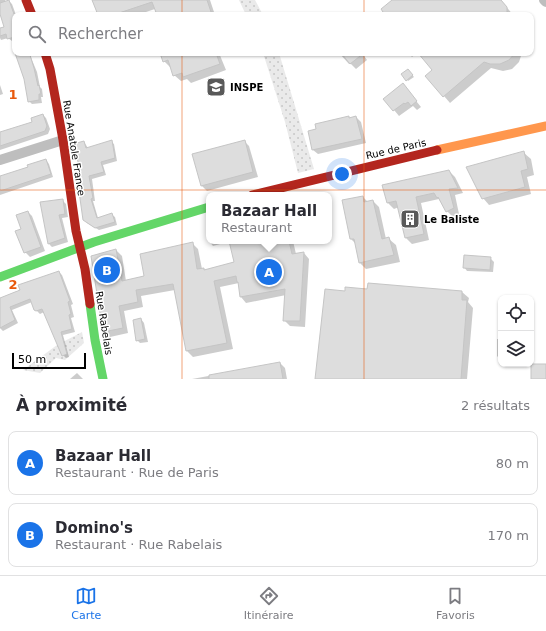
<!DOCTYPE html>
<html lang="fr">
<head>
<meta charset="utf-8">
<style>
	:root { --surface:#fff; --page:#f7f7f7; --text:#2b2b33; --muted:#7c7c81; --line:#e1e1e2; --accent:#1a73e8 }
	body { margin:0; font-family:"DejaVu Sans",sans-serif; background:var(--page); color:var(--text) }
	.controls { position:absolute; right:12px; bottom:12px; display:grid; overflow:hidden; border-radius:8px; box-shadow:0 1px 3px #0004 }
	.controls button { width:36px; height:36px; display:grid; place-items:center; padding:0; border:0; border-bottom:1px solid var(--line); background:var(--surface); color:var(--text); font:20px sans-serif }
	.scale { position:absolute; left:12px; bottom:10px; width:74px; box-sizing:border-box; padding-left:4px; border:2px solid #000; border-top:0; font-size:11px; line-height:14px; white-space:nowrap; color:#000; -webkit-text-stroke:3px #fff; paint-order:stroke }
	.you { position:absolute; left:342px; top:174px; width:14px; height:14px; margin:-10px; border:3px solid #fff; border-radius:50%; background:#1a73e8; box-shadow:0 0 0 6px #1a73e833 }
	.badge { display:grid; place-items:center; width:26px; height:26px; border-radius:50%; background:var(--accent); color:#fff; font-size:13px; font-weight:700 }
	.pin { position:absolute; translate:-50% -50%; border:2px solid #fff; box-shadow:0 1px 4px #0006 }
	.popup { position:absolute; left:206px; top:192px; width:126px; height:52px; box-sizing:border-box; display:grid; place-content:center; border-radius:8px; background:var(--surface); filter:drop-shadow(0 1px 3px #0005); font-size:13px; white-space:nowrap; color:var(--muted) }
	.popup b { font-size:15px; color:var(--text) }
	.popup::after { content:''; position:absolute; left:50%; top:100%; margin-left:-8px; border:8px solid transparent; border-top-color:var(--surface) }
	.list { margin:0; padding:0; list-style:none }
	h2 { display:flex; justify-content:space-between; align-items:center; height:52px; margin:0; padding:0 16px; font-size:17px }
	h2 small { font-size:13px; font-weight:400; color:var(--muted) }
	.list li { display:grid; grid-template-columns:26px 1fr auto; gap:12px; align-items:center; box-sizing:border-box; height:64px; margin:0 8px 8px; padding:0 8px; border:1px solid var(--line); border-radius:8px }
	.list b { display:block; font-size:15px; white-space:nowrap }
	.list p { margin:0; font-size:13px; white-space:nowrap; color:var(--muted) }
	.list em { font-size:13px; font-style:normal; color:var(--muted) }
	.icon { flex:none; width:22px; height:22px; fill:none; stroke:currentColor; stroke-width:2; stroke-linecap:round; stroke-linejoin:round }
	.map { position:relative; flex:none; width:546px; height:379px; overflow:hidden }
	.search { position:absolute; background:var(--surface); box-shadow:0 1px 3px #0004; left:12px; right:12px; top:12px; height:44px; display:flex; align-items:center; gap:10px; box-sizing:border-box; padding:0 14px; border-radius:8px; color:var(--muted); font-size:15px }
	.sheet { height:196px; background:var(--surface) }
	nav { display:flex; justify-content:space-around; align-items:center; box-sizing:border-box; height:56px; border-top:1px solid var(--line); background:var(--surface); font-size:11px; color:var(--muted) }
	nav a { display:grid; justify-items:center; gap:2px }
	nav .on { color:var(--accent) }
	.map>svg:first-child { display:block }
</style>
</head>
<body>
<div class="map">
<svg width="546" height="379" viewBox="0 0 546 379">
	<defs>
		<pattern id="grass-dots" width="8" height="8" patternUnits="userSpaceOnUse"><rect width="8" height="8" fill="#eaeaea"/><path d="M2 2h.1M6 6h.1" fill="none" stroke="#c7c7c7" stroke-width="1.8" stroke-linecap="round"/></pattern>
	</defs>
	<rect width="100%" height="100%" fill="#fff"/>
	<g fill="url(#grass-dots)">
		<polygon points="239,0 255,0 263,15 246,15"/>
		<polygon points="263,53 279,53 314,169 298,173 285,122"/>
		<polygon points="82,332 84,343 65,360 56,358 40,373 23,370 57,345"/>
	</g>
	<g fill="#0003">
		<polygon points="0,0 5,0 6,2 9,1 12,4 16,15 15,50 12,41 8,38 1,40 0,38 0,29 6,27 0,11"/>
		<polygon points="93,0 210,0 215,15 158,15 155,9 137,15 99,15"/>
		<polygon points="393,0 501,0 513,15 387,15"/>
		<polygon points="16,53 29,53 37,72 40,87 42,89 43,97 41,97 42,103 32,104 29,101 24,67"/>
		<polygon points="161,53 219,53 226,70 191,83 187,79 181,81 174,75 171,68 164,61"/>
		<polygon points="339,53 362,53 367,60 356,69 350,63 349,64"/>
		<polygon points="408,53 417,53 412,57"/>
		<polygon points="419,53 522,53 519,62 512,69 503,71 491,68 450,103 444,96 434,70"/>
		<polygon points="408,70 414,77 408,81 403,74"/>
		<polygon points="0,85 3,94 0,95"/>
		<polygon points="403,85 421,107 417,110 413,106 399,116 385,99"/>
		<polygon points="43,115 46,118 50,129 48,134 0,150 0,134 34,122"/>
		<polygon points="349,117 350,119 356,117 361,122 366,143 318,154 313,150 317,129"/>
		<polygon points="244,141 249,146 258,177 207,191 202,186 194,155"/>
		<polygon points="84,142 88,148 111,142 114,144 117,161 103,165 106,175 92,179 95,201 93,201 98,218 112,215 115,217 117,225 99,230 87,223 82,169"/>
		<polygon points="524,153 531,159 534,175 527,177 531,194 489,205 483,198"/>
		<polygon points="46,160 49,164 53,177 0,195 0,177 29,168"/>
		<polygon points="449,171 455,177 463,193 455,195 459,214 453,217 447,211 439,199 421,203 429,240 412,244 406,238 399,207 394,209 388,203 383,186"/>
		<polygon points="363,197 368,202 373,201 379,207 386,239 389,239 396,245 400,262 366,269 360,263 356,244 351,239"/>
		<polygon points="62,200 66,204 68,217 62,218 68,242 52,247 49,244 41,203"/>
		<polygon points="28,212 32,216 45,251 30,257 25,252 22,230"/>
		<polygon points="209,231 209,240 207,232"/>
		<polygon points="209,241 293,241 296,254 304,253 309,259 305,327 290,326 284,320 286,295 246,303 241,297 239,283 220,287 233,349 193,357 187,351 175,290 141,296 143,307 124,311 128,333 110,337 104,331 116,250 122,256 126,281 145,277 192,243 198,249 202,269 204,269 205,271 235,262 231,241 213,246"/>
		<polygon points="490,258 494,262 493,272 467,271 464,267"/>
		<polygon points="59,272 62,275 73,304 71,305 74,317 71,318 75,332 63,335 69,357 66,358 63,355 44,312 40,314 35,309 32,302 12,310 18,323 3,331 0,328 0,299 21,290"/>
		<polygon points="368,290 462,292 469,298 468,302 473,308 467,379 316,379 346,292"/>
		<polygon points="141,319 144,323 148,342 140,343 137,340"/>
		<polygon points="497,339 501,339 501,360 497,356"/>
		<polygon points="280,363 285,368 287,379 192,379"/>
		<polygon points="77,373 83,379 70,379"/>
	</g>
	<g fill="#ddd" stroke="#c5c5c5">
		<polygon points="9,0 15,17 15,37 7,39 6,34 0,36 0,28 4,27 0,14 0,3"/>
		<polygon points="92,0 207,0 212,15 157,15 152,2 113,15 98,15"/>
		<polygon points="392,0 501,0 507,7 507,15 385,15 381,9"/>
		<polygon points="15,53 28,53 28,55 30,55 34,68 38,86 39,85 41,94 39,94 39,100 28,102 24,79"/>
		<polygon points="160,53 216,53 220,64 183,77 182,73 173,76 168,60 163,62"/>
		<polygon points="341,53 364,53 350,64"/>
		<polygon points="418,53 515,53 509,60 500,64 490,64 484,62 443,97 425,76 432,70"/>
		<polygon points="408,69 413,75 406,81 401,74"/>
		<polygon points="403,83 417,101 411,106 408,102 405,104 404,103 393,111 383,99"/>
		<polygon points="43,114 47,126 45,131 0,146 0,132 32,122 31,118"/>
		<polygon points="349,116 349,118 356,116 362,139 312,150 308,131 316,129 315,124"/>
		<polygon points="112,140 115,158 101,162 104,172 89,176 93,198 91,199 97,218 112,213 115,222 95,228 83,220 76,170 80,169 73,144 84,141 86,148"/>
		<polygon points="245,140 253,172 201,186 192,154"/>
		<polygon points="524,151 528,169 521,171 525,187 482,199 466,167"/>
		<polygon points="46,159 51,174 0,191 0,176 28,167 27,165"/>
		<polygon points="449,170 458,188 449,189 454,208 446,212 438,197 437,198 434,193 416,197 424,234 405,238 396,201 387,203 382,185"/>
		<polygon points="363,196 364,202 373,200 382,239 389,237 394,255 359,263 354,239 350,239 342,200"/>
		<polygon points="63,199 65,214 59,215 65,238 48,244 40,202"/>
		<polygon points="28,211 41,247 24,253 15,231 21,229 16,215"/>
		<polygon points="229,241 289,241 292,254 304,252 300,321 283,321 285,289 240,297 238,282 237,282 236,276 214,281 227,343 186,351 173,284 136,290 138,302 119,306 123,328 103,332 91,256 116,249 122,281 144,276 140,254 193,242 197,269 204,268 204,270 234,262"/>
		<polygon points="464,255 491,257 490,270 463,268"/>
		<polygon points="59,271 70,301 68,302 71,314 69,315 72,329 61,332 67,354 62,356 42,309 36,311 34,310 30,299 10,307 15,320 0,328 0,298 20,290 18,285"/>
		<polygon points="368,283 462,291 462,300 467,300 461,379 315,379 325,289 345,291 345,287 367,289"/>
		<polygon points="141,318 145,339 136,341 133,320"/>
		<polygon points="280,362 283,379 209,379 209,375"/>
		<rect x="531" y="364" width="15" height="15"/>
	</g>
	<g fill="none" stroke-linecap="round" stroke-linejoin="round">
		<g stroke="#bebebe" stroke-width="10">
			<polyline points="544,0 546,2"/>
			<polyline points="0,160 63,140"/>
		</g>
		<g stroke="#63d668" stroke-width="9">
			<polyline points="0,277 94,242 209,207"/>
			<polyline points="90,304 95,340 103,379"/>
		</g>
		<polyline stroke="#ff974d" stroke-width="9" points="437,150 546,126"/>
		<g stroke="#b3261e" stroke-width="9">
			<polyline points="26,0 32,15"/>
			<polyline points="45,53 50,69 63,140 76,231 85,269 90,304"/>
			<polyline points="252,195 437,150"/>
		</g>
	</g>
	<path fill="none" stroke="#e8590c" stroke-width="1" stroke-opacity="0.55" d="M182,0V15M364,0V15M182,53V379M364,53V379M0,190H546"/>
	<defs>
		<symbol id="university-square" viewBox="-11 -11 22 22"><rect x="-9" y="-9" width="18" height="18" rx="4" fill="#595959" stroke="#fff"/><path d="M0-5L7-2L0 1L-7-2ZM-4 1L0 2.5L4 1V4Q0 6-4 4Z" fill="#fff"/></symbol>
		<symbol id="building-square" viewBox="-11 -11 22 22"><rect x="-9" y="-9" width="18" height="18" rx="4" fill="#595959" stroke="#fff"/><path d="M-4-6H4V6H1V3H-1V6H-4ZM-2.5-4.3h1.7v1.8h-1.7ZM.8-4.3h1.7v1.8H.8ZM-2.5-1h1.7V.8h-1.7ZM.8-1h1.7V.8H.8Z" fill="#fff"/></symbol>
	</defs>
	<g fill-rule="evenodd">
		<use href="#university-square" x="205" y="76" width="22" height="22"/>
		<use href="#building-square" x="399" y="208" width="22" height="22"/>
	</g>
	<g text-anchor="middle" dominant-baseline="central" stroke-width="3" stroke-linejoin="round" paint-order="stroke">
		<g font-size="10" font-weight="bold" fill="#000" stroke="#fff" text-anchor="start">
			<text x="230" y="87">INSPE</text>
			<text x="424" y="219">Le Baliste</text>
		</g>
		<g font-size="10" fill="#000" stroke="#fff">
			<text transform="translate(74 148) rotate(81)">Rue Anatole France</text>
			<text transform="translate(396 149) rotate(-13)">Rue de Paris</text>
			<text transform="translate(104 323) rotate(81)">Rue Rabelais</text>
		</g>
	</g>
	<g font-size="13" text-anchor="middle" font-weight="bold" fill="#e8590c" stroke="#fff" stroke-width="3" stroke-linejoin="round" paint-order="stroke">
		<text x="13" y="99">1</text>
		<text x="13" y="289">2</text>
	</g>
</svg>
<div class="controls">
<button><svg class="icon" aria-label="locate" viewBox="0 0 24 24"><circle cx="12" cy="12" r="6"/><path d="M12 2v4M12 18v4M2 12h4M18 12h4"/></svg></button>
<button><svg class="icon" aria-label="layers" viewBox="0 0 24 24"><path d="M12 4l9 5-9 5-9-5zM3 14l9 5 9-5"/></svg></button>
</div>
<div class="scale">50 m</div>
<div class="you"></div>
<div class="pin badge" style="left:269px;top:272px">A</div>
<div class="popup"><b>Bazaar Hall</b>Restaurant</div>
<div class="pin badge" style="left:107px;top:270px">B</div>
<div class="search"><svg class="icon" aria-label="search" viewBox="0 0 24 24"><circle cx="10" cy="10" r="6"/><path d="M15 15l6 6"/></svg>Rechercher</div>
</div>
<section class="sheet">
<h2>À proximité<small>2 résultats</small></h2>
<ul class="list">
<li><span class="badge">A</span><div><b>Bazaar Hall</b><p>Restaurant · Rue de Paris</p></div><em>80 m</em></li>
<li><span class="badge">B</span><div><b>Domino's</b><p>Restaurant · Rue Rabelais</p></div><em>170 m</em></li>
</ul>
</section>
<nav>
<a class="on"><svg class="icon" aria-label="map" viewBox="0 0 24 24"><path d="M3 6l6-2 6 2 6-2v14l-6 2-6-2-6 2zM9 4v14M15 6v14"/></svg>Carte</a>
<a><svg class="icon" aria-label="directions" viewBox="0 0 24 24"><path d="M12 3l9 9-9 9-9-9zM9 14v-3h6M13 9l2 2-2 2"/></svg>Itinéraire</a>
<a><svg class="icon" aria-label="saved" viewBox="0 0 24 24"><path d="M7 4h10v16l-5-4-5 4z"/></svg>Favoris</a>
</nav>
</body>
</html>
